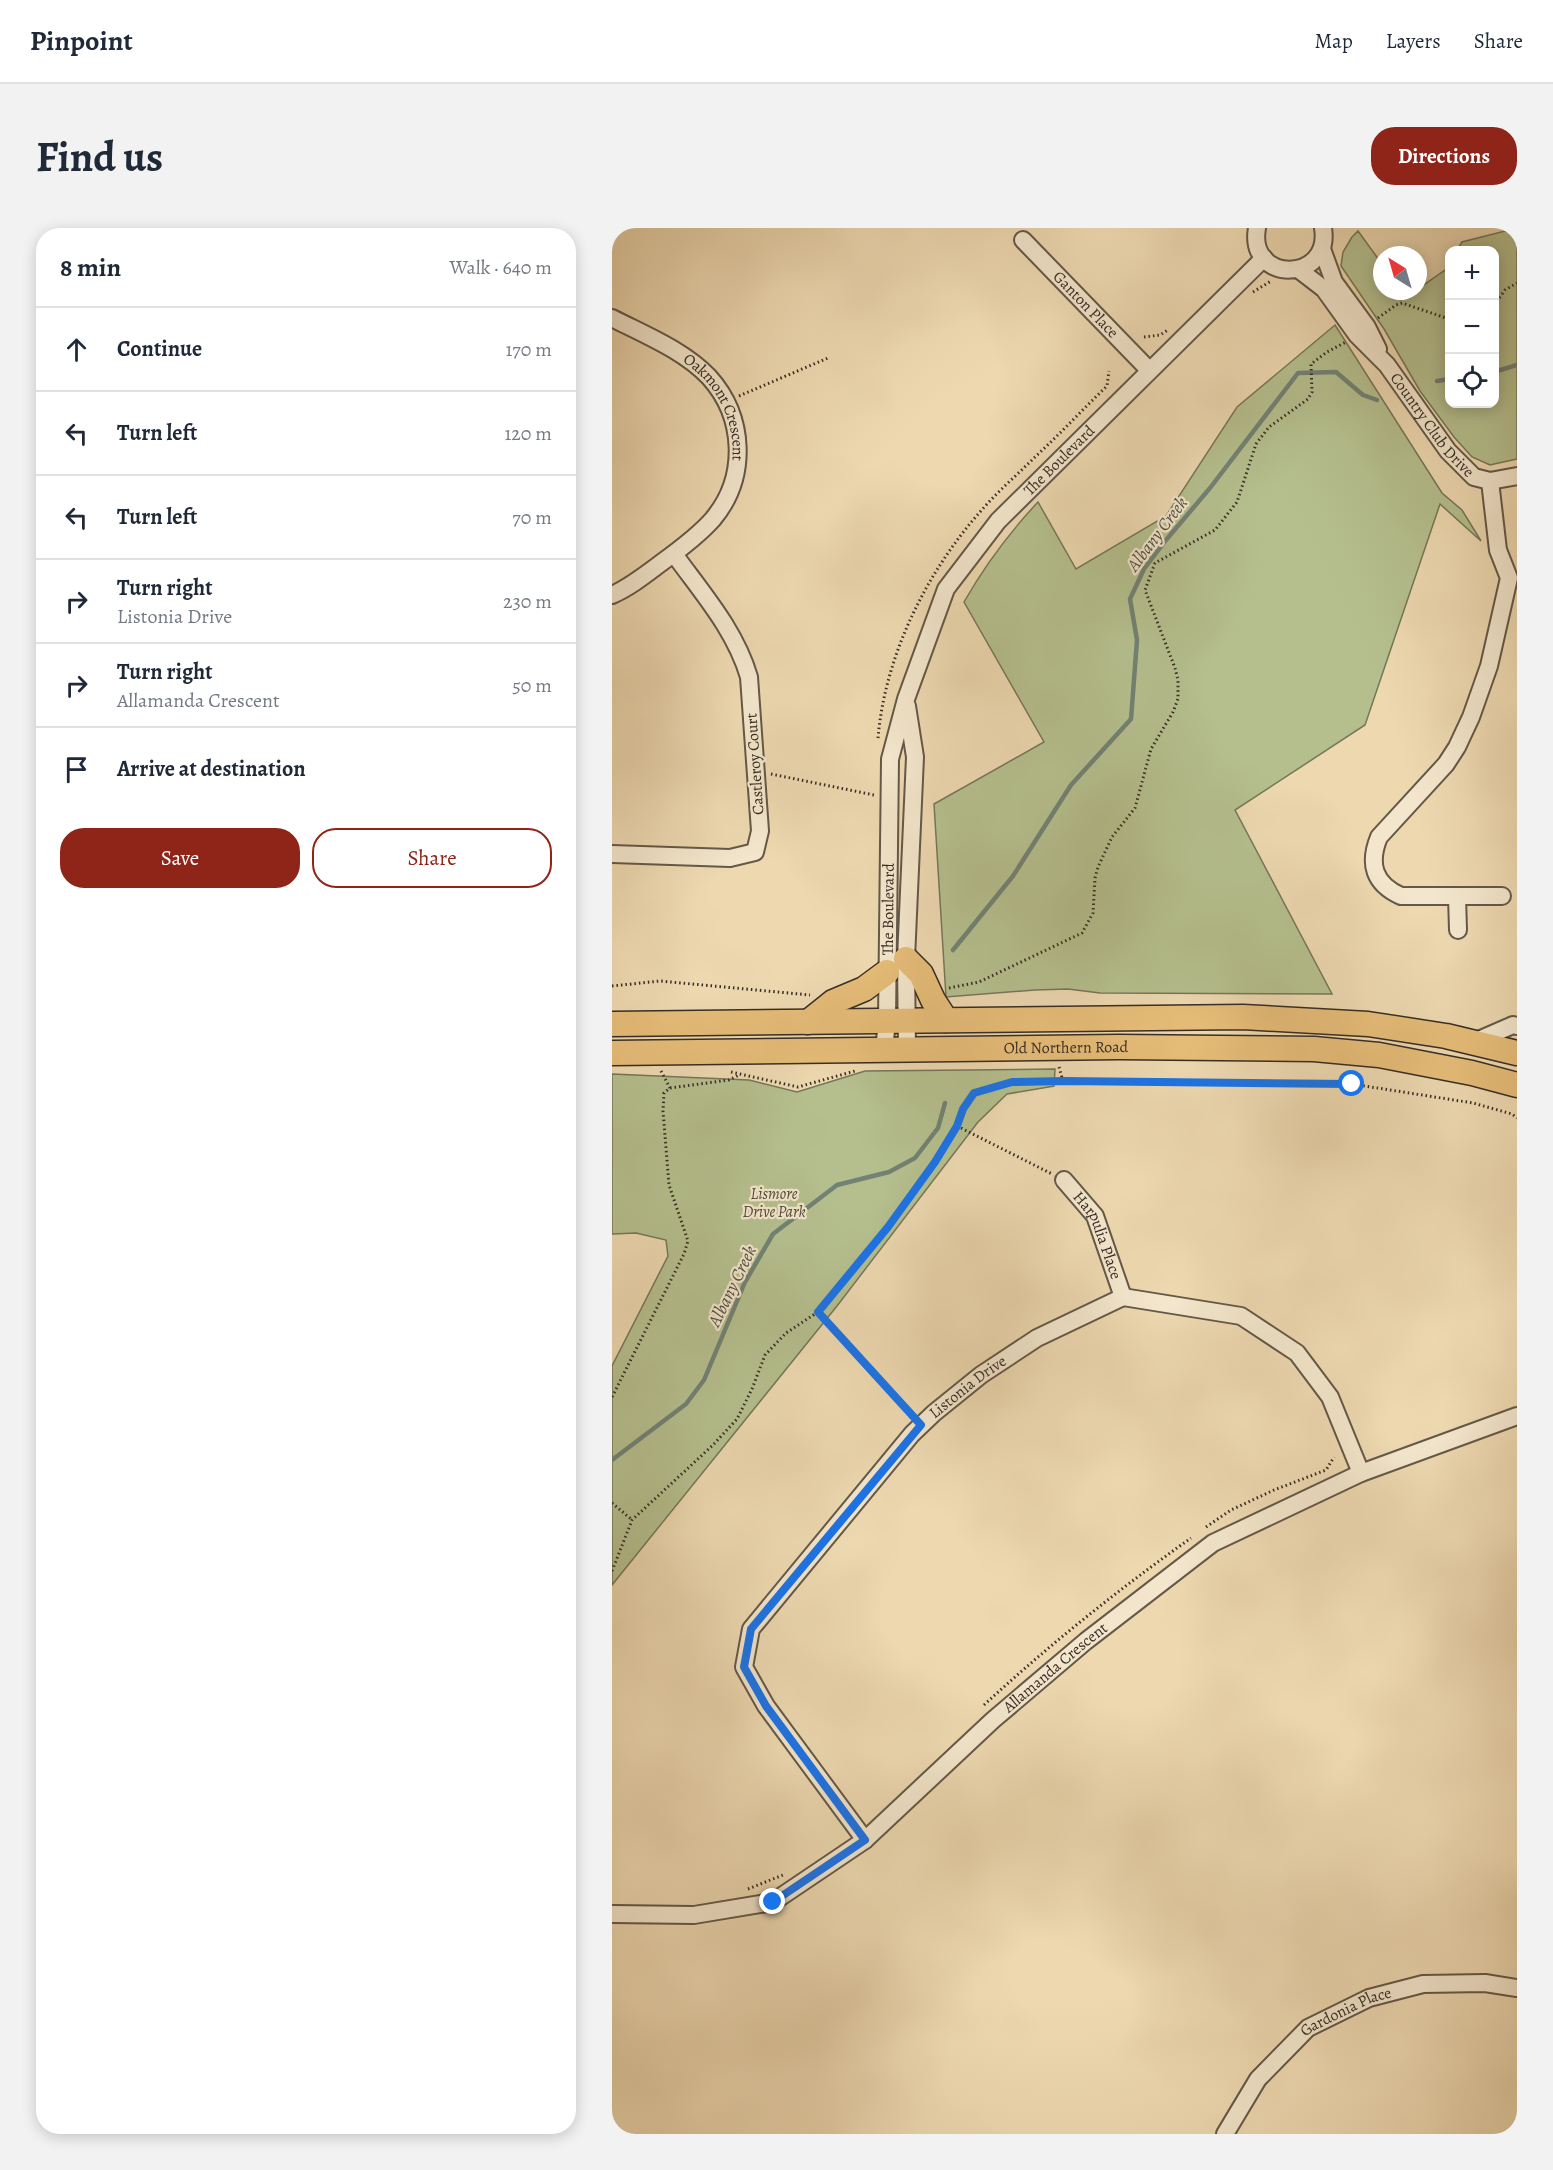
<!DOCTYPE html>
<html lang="en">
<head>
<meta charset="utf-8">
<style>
	:root { --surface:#fff; --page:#f2f2f3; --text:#1f2937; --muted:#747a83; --line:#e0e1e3; --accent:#8f2418 }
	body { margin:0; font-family:Alegreya,serif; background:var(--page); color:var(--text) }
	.controls { position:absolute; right:18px; top:18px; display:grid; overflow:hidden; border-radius:12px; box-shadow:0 3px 15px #0003 }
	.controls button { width:54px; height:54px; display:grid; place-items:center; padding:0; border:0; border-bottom:2px solid var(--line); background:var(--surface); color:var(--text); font:30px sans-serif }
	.compass { position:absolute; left:761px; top:18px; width:54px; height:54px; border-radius:50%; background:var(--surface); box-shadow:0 3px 15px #0003; rotate:323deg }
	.stop { position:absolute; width:18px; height:18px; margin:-14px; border:4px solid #1a73e8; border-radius:50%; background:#fff }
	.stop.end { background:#1a73e8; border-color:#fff; box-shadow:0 2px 6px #0008 }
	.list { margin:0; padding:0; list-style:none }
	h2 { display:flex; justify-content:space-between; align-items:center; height:78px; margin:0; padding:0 24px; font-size:26px }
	h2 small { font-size:20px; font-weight:400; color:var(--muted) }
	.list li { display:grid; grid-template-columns:39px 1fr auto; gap:18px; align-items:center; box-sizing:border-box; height:84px; padding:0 24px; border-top:2px solid var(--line) }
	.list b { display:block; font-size:22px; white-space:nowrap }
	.list p { margin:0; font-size:20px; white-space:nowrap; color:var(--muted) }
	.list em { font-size:20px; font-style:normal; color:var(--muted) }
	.actions { display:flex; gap:12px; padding:18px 24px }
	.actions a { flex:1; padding:14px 0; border:2px solid var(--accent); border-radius:24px; text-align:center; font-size:21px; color:var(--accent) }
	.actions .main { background:var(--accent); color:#fff }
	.icon { flex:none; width:33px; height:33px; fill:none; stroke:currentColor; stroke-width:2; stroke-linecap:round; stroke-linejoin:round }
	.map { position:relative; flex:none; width:905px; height:1906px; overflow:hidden; border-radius:24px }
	header { display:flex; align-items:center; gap:36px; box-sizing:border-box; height:84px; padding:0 30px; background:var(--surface); border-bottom:2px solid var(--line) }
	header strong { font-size:28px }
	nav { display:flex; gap:33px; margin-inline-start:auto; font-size:21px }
	.intro { display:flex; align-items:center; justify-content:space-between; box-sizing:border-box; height:144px; padding:0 36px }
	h1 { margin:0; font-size:42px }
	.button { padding:15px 27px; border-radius:24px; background:var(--accent); color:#fff; font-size:21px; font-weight:700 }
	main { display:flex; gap:36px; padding:0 36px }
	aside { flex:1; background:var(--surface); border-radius:24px; box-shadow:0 3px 15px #0003 }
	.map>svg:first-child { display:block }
</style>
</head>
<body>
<header>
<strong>Pinpoint</strong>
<nav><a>Map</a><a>Layers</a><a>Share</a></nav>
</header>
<div class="intro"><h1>Find us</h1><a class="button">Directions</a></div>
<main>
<aside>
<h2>8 min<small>Walk · 640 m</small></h2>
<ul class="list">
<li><svg class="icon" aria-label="ahead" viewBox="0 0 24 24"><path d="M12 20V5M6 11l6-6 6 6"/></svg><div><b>Continue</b></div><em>170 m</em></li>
<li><svg class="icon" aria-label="left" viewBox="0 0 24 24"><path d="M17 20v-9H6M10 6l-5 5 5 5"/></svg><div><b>Turn left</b></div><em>120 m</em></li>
<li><svg class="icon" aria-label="left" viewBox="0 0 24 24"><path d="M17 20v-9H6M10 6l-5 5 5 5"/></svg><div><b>Turn left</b></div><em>70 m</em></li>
<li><svg class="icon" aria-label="right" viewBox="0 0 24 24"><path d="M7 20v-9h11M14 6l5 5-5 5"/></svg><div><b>Turn right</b><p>Listonia Drive</p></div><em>230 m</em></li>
<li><svg class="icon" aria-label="right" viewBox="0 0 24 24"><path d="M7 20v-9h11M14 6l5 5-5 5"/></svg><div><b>Turn right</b><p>Allamanda Crescent</p></div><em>50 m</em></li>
<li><svg class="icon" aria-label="arrive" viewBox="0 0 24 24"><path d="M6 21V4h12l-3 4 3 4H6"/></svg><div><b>Arrive at destination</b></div></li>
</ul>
<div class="actions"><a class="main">Save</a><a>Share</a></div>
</aside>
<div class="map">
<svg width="905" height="1906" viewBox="0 0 905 1906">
	<rect width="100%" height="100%" fill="#edd8b0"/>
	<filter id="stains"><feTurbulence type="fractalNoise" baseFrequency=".00333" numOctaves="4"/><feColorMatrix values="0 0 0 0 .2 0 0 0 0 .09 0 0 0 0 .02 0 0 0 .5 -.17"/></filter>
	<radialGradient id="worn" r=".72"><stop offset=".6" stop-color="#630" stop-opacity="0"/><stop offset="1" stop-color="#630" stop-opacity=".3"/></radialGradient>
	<g fill="#b5bf8e" stroke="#76765a" stroke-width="1.5">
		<polygon points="905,0 905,231 878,237 860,229 842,209 808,163 772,101 729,38 731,24 740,9 746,3 770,36 770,63 789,63 794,69 803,63 806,63 806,61 833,42 837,34 837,176 882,176 882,22 845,22 850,14"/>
		<path d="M723,97L830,265L850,282L869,313L828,276L753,497L623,582L720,766L488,765L456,761L423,762L334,769L322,576L432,514L352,374C373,337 397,305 426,274L464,341L554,288L625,179Z"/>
		<polygon points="443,841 442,858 395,866 366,894 225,1078 0,1357 0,1138 56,1028 54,1012 24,1005 0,1006 0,846 137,852 185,864 253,843"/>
	</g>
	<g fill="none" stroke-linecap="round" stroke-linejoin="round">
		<g stroke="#728274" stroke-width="4.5">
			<polyline points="882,144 905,137"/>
			<polyline points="825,153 837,151"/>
			<polyline points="341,722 401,648 459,557 519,491 525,412 518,371 532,341 554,312 598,260 686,145 724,144 751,167 765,172"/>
			<polyline points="0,1232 74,1176 92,1152 133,1054 161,1006 225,957 277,944 303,930 326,900 333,875"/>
		</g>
		<defs>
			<g id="minor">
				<path d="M645,0C635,56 720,55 711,0"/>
				<path id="s1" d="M411,12L537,142"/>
				<polyline points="710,21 722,54 755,99 766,121"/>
				<path id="s2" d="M686,41L712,61L745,107L775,137L836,223L862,249L878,253L905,248"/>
				<path id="s3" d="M0,90C33,107 71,122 97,149C133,189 136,249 101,291C87,307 67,322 49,335C33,347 18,359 0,367"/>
				<path d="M878,253L886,322L897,350L877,438L859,489L845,519L834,536L767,609C756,636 762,656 789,668H890"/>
				<polyline points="295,478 303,529 294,731 295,822"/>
				<path d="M0,626L118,630L143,624L148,603L137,449C123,402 91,366 62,326"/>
				<polyline points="845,668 846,702"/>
				<polyline points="862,814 901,797 905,798"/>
				<path id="s4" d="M272,822L275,793L278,531L294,471L334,361L386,293L652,30"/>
				<path id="s5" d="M452,952L483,988L511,1069"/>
				<path id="s6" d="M253,1612L154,1478L132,1439L139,1401L300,1206L322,1185L369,1147L425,1110L511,1069L629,1088L685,1125L718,1169L749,1245"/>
				<path id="s7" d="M0,1686L82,1687L161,1674L253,1612L381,1492L474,1413L601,1315L749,1245L905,1188"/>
				<path id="s8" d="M613,1906L646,1851L696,1800L757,1770L811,1756L873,1755L905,1760"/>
			</g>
			<g id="highway">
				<polyline points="294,731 309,746 321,772 334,792"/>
				<polyline points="196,794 221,774 252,761 275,744"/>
				<polyline points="0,796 631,789 756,796 834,808 905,825"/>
				<path id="s9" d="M0,825L507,819L702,821L767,827L860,845L905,857"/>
			</g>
		</defs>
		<use href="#minor" stroke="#645848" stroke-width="20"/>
		<use href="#highway" stroke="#372d25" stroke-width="27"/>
		<g stroke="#372d25" stroke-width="3" stroke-dasharray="1.5 3" stroke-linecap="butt">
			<polyline points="641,64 659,53"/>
			<polyline points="882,77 893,62 905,55"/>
			<polyline points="766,90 784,77 790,75 837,91"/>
			<polyline points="532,109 548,107 556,102"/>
			<polyline points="127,168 216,130"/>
			<path d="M266,510C273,428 314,345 368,284C385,264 405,247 423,229C448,206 471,181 495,158L497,143"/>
			<polyline points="159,546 262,567"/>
			<polyline points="0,758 48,753 198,767"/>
			<polyline points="337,760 367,754 470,705 481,685 483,650 486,639 500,609 523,580 539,521 561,484 566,471 566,452 563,440 533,362 543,335 603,302 625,274 644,216 657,199 696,171 700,164 699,136 715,124 734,114"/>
			<polyline points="447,839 451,853 740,856 861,875 900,886 905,890"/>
			<polyline points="49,843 58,860"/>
			<polyline points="119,844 186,859 243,843"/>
			<polyline points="345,898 440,946"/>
			<polyline points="206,1084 299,1187"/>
			<polyline points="0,1169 72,1026 76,1013 57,957 51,883 52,865 58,860 117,852 127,847"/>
			<polyline points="0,1275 19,1291"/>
			<polyline points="594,1299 619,1282 662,1262 714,1242 722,1229"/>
			<polyline points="0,1343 20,1292 101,1217 125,1191 140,1161 153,1127 174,1105 206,1084 276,999 323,935 345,898 351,881 362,865 400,854 451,853"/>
			<path d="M372,1477C437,1417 507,1361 579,1310"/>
			<polyline points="136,1661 171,1647"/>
		</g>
		<use href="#minor" stroke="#f3e6cc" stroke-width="16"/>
		<use href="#highway" stroke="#e6bc78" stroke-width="24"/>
	</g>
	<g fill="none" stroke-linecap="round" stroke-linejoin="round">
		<polyline stroke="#1a73e8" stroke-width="8" points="161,1674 253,1612 154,1478 132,1439 139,1401 309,1197 206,1084 276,999 323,934 345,898 351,881 362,865 400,854 452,853 740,856"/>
	</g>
	<g text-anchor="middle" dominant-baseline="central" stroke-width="4.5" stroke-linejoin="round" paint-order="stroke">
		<g font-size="16" fill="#372d25" stroke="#f3e6cc">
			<text stroke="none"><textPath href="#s1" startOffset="90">Ganton Place</textPath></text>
			<text stroke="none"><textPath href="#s3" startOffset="144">Oakmont Crescent</textPath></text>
			<text stroke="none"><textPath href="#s2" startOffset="207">Country Club Drive</textPath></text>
			<text stroke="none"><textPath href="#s4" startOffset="642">The Boulevard</textPath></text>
			<text transform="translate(143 536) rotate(-94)">Castleroy Court</text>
			<text stroke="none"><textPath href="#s4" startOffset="141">The Boulevard</textPath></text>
			<text stroke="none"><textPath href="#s9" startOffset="454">Old Northern Road</textPath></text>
			<text stroke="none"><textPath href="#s5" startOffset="66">Harpulia Place</textPath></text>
			<text stroke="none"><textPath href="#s6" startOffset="576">Listonia Drive</textPath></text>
			<text stroke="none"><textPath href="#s7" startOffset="530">Allamanda Crescent</textPath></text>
			<text stroke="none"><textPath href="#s8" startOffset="177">Gardonia Place</textPath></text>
		</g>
		<g font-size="16" font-style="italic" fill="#504a3a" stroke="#f3e6cc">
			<text x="162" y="966">Lismore<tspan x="162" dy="18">Drive Park</tspan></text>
		</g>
		<g font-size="18" font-style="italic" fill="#505046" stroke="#f3e6cc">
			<text transform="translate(545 306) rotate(-53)">Albany Creek</text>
			<text transform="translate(120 1058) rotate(-64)">Albany Creek</text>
		</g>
	</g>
	<rect width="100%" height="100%" filter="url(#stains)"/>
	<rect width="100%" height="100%" fill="url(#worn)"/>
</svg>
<div class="controls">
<button>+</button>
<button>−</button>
<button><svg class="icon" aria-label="locate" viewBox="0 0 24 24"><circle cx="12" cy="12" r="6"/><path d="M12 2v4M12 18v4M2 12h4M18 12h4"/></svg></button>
</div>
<svg class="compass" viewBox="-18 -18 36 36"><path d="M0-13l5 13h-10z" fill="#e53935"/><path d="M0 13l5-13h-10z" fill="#747a83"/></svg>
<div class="stop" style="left:740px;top:856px"></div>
<div class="stop end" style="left:161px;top:1674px"></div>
</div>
</main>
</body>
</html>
